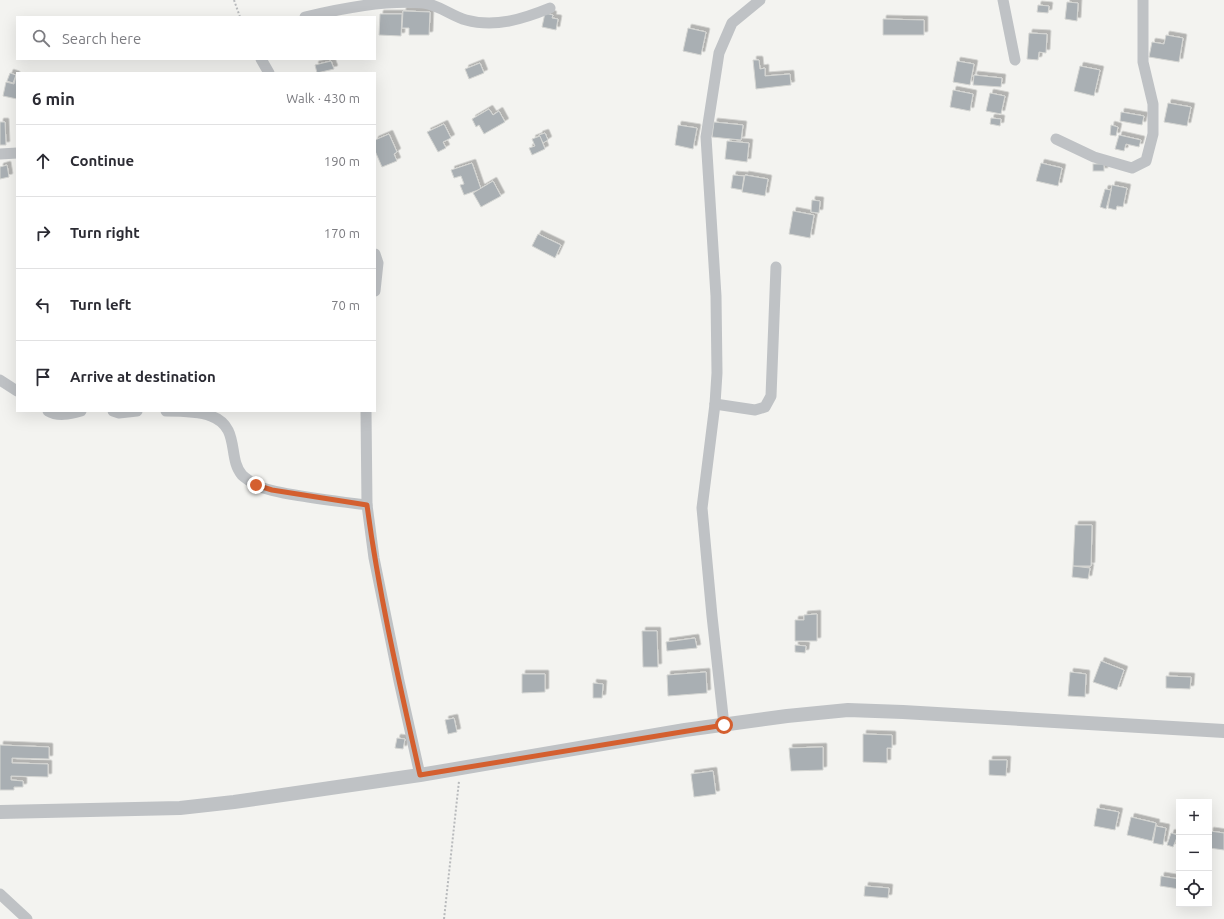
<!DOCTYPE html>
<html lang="en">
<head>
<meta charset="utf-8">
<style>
	:root { --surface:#fff; --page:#f7f7f7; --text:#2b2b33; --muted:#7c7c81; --line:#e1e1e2 }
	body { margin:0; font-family:Ubuntu,sans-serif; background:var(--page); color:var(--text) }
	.controls { position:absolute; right:12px; bottom:12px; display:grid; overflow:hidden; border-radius:0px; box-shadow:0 4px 16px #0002 }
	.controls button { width:36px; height:36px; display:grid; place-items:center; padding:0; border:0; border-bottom:1px solid var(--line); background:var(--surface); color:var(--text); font:20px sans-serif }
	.stop { position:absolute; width:12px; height:12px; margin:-9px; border:3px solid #d45f2f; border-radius:50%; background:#fff }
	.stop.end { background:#d45f2f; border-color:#fff; box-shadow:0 1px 4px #0008 }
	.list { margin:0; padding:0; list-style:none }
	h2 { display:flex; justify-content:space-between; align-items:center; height:52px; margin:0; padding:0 16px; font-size:17px }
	h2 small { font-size:13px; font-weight:400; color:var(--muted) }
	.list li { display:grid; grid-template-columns:26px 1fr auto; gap:12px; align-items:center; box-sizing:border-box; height:72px; padding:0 16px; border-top:1px solid var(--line) }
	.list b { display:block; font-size:15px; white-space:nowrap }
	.list em { font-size:13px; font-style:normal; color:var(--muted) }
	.icon { flex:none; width:22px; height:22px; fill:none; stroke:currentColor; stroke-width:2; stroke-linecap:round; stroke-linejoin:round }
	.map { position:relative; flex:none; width:1224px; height:919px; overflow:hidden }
	.search { position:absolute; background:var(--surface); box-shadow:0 4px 16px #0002; left:16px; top:16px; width:360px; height:44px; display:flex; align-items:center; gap:10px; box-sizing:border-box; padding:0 14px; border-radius:0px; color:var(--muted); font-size:15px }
	.panel { position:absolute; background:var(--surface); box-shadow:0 4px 16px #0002; left:16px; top:72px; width:360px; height:340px; border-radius:0px }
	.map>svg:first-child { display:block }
</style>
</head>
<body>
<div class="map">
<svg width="1224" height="919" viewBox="0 0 1224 919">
	<defs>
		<filter id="shadow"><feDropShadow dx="3.5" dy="-3.5" stdDeviation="0" flood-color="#0004"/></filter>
	</defs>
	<rect width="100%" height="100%" fill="#f3f3f0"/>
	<g fill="#a9afb3" stroke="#d4d5d2" filter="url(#shadow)">
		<polygon points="1067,2 1078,3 1077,21 1065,19"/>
		<polygon points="1038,5 1049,6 1048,13 1037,12"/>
		<polygon points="403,11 430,12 429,35 409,35 409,28 402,28"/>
		<polygon points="545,13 553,15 552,18 558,19 556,30 542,27"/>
		<polygon points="380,14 402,14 401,36 379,35"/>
		<polygon points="883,19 924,20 924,35 883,35"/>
		<polygon points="688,28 706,32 701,55 683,51"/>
		<polygon points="1029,33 1047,34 1046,53 1039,52 1038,60 1027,59"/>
		<polygon points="1166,35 1183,38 1179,62 1149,57 1152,42 1164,44"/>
		<polygon points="753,60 759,60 760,69 765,68 765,76 790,74 791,85 756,89"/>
		<polygon points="331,61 334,69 317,73 315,65"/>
		<polygon points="957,61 974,64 970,85 953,82"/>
		<polygon points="480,63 484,73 469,79 465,69"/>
		<polygon points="1080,66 1100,70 1094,96 1074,91"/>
		<polygon points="10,73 16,75 13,83 7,81"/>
		<polygon points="16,75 17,99 3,96 6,82 14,84"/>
		<polygon points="974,75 1002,78 1001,87 973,85"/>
		<polygon points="953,90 973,94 970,111 950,107"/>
		<polygon points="990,93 1005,96 1001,114 986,111"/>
		<polygon points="1168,103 1191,107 1187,126 1164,122"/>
		<polygon points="489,109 493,115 499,111 505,122 484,134 479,125 476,127 472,119"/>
		<polygon points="1121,112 1144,116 1142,125 1120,121"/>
		<polygon points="991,118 1001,119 1000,126 990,124"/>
		<polygon points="0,122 5,122 6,145 0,145"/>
		<polygon points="714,122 743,125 741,140 712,137"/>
		<polygon points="444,124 451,138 443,142 446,148 438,152 427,132"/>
		<polygon points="678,125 697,128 693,149 675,145"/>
		<polygon points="1111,125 1118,127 1116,136 1110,135"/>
		<polygon points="545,133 548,140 543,143 539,135"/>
		<polygon points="389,134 397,152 394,154 397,161 382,167 375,151 375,140"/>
		<polygon points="1119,135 1141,140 1139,147 1126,144 1124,151 1115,149"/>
		<polygon points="540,136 545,149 532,155 529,148 535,146 532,139"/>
		<polygon points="727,141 749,143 747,162 725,159"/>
		<polygon points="472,163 481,189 464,195 460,185 464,184 461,176 454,178 451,170"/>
		<polygon points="1041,163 1062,168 1058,186 1036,181"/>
		<rect x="1093" y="164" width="11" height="7"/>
		<polygon points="7,165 9,177 0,179 0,167"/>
		<polygon points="733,175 744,176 742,190 731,188"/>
		<polygon points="745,175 768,179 765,196 742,192"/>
		<polygon points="493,181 501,196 481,207 473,193"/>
		<polygon points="1112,185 1127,188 1123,207 1117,206 1116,210 1108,208"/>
		<polygon points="1105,189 1111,190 1106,209 1100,207"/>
		<polygon points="812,200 820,201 819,213 811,212"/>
		<polygon points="793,211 814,215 810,238 789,234"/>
		<polygon points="538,234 561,245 555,258 532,246"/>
		<polygon points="1075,525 1092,525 1091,566 1073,566"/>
		<polygon points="1073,566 1090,568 1088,579 1072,577"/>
		<polygon points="817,614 817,641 795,641 795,620 804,620 804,615"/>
		<polygon points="642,631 657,631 658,667 643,667"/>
		<polygon points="695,638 697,648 667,651 666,642"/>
		<polygon points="795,645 806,646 805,653 795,652"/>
		<polygon points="1101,661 1124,670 1117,690 1093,682"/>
		<polygon points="706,672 707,693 668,696 667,675"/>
		<polygon points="1070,672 1086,674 1085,697 1068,696"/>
		<polygon points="522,674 545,674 545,692 522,693"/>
		<polygon points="1166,676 1191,677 1190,689 1166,688"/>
		<polygon points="593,683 603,684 602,698 593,698"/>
		<polygon points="454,718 457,732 448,734 445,720"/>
		<polygon points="863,734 892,735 892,748 887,748 887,763 863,762"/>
		<polygon points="397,738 405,739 403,749 395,748"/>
		<polygon points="0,745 49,747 49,759 12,758 12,763 48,764 48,777 11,776 11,780 23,781 23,787 14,787 14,790 0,790"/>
		<polygon points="823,747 823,770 791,771 789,748"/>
		<polygon points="989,760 1007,760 1006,776 989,775"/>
		<polygon points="713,771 716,794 694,797 691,774"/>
		<polygon points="1097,808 1119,812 1115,830 1094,826"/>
		<polygon points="1131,817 1156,823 1152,841 1127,835"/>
		<polygon points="1156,826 1166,828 1163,845 1153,843"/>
		<polygon points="1210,831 1224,833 1224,850 1209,848"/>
		<polygon points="1171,833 1178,835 1173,847 1167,845"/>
		<polygon points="1161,876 1179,879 1179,889 1160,886"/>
		<polygon points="865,886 889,888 888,898 864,896"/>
	</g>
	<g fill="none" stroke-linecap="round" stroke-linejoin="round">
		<g stroke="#b8babc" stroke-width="2" stroke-dasharray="2 2" stroke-linecap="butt">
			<polyline points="234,0 240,17"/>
			<polyline points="444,919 459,781"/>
		</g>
		<g stroke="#bfc2c5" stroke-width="11">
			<polyline points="1003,0 1015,60"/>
			<path d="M305,17C344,8 384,0 424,3C439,5 452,16 466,20C495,28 523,19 550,8"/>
			<polyline points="261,59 269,73"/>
			<polyline points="1056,139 1094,157 1132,168 1146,161 1153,134 1153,104 1143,62 1143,0"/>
			<polyline points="0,154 17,153"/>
			<polyline points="375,254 378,263 375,291"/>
			<polyline points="0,380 17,391"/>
			<polyline points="715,404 755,410 765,407 771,396 776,267"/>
			<path d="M48,411C58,417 70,414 81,411"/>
			<polyline points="113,411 119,413 137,411"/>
			<path d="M166,411C180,411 198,411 211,416C241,427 227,458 242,475C245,478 250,481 254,484C269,494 344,502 367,505"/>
			<polyline points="366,411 367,505 374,558 399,681 420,775"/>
			<polyline points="724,725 712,616 702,508 715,404 717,373 716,296 706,137 719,53 732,23 760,0"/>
			<polyline points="0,894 27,919"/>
		</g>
		<polyline stroke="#bfc2c5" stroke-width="14" points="0,812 180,808 234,802 420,775 685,730 787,716 848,710 903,712 1224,731"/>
	</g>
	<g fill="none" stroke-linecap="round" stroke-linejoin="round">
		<path stroke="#d45f2f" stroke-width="5" d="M256,485L272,490L367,505C379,596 400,686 420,775L724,725"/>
	</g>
</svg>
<div class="controls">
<button>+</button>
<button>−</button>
<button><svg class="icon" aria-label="locate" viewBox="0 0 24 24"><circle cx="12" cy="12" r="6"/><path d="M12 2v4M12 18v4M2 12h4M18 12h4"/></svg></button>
</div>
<div class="stop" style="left:724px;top:725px"></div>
<div class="stop end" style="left:256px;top:485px"></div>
<div class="search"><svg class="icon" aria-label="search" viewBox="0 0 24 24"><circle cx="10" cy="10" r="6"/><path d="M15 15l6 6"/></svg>Search here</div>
<section class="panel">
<h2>6 min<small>Walk · 430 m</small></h2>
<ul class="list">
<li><svg class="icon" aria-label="ahead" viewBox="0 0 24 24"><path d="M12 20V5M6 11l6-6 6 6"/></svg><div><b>Continue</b></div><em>190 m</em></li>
<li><svg class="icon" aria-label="right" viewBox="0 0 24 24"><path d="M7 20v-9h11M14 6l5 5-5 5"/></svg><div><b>Turn right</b></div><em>170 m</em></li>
<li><svg class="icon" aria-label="left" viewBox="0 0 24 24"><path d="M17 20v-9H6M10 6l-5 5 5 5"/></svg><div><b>Turn left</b></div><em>70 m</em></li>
<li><svg class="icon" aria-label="arrive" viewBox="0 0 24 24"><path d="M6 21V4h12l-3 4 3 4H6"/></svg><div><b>Arrive at destination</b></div></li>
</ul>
</section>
</div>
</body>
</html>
